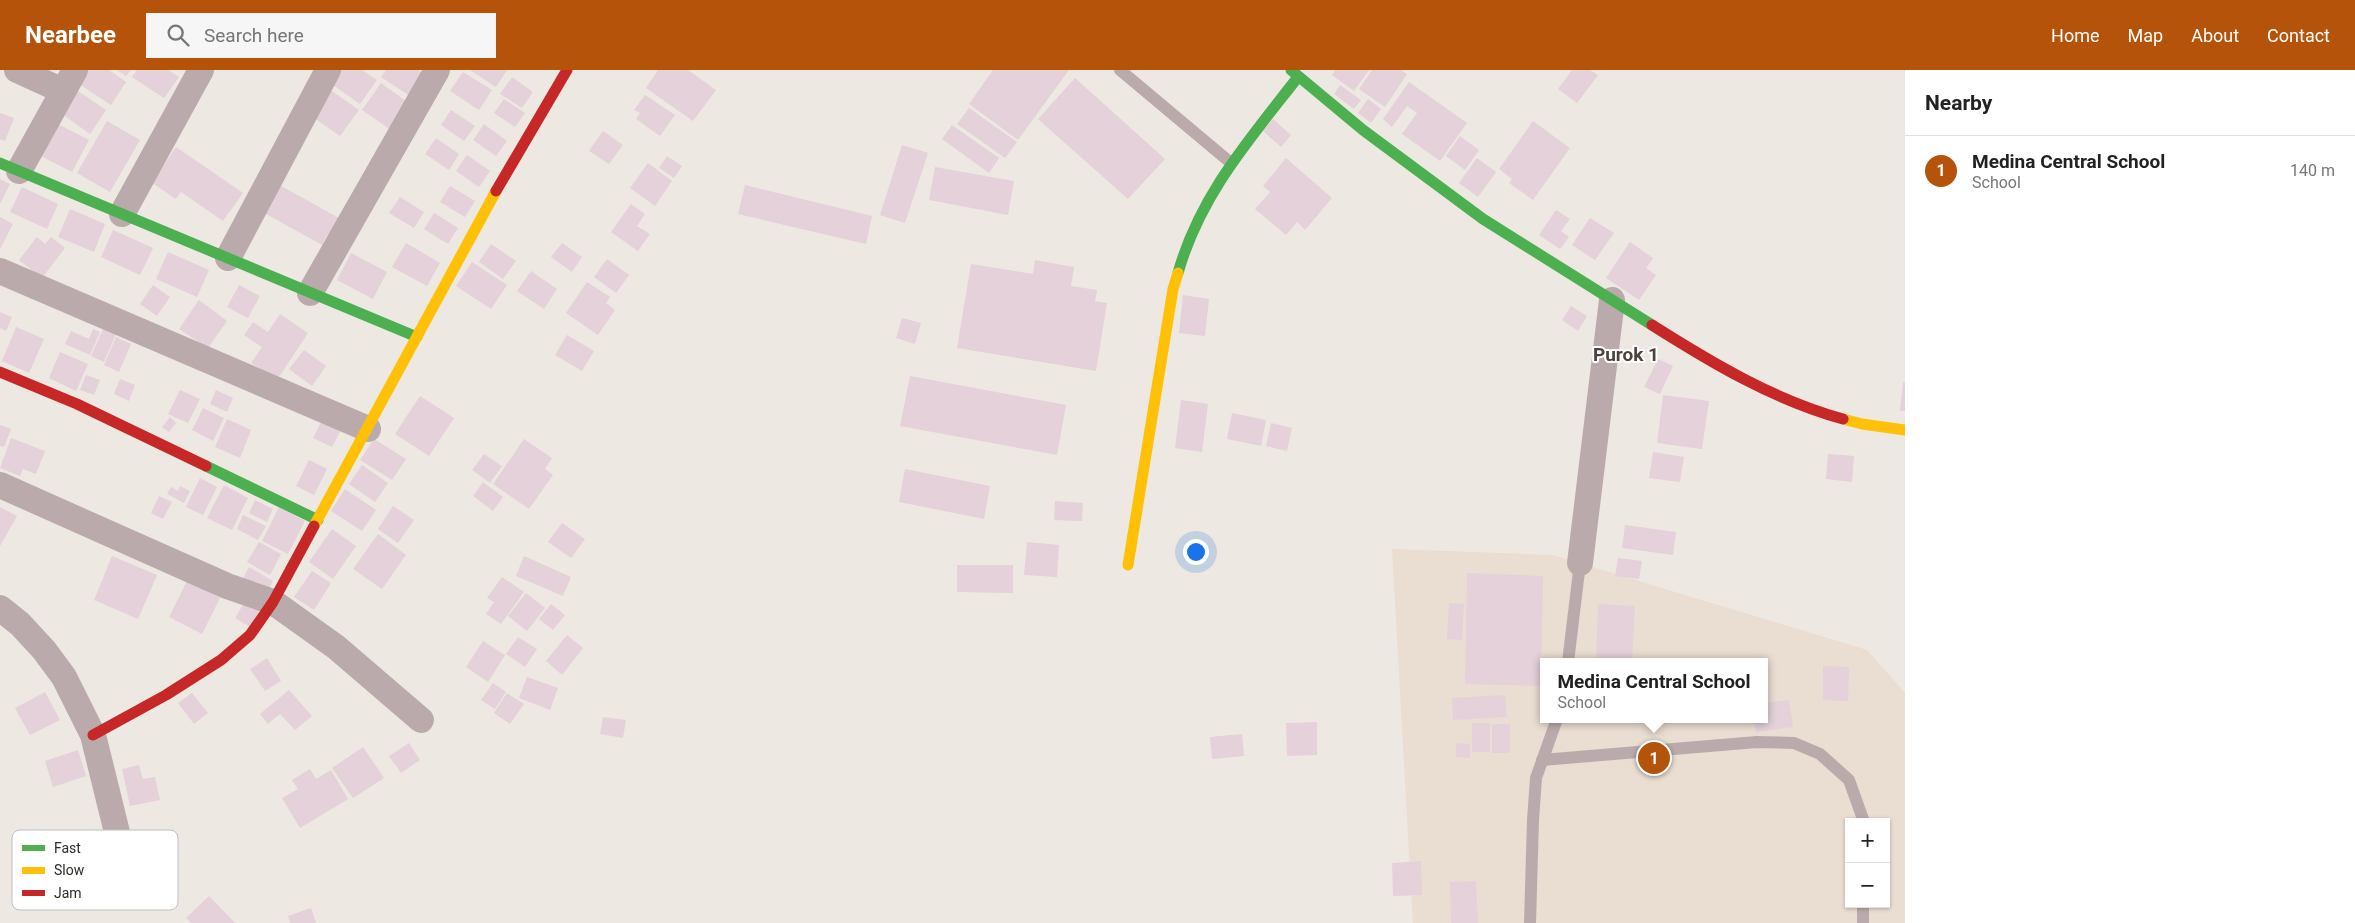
<!DOCTYPE html>
<html lang="en">
<head>
<meta charset="utf-8">
<style>
	:root { --surface:#fff; --page:#f6f6f6; --text:#222; --muted:#767676; --line:#e0e0e0; --accent:#b45309 }
	body { margin:0; font-family:Roboto,sans-serif; background:var(--page); color:var(--text) }
	.controls { position:absolute; right:15px; bottom:15px; display:grid; overflow:hidden; border-radius:0px; box-shadow:0 1px 4px #0004 }
	.controls button { width:45px; height:45px; display:grid; place-items:center; padding:0; border:0; border-bottom:1px solid var(--line); background:var(--surface); color:var(--text); font:25px sans-serif }
	.you { position:absolute; left:1195px; top:481px; width:18px; height:18px; margin:-12px; border:4px solid #fff; border-radius:50%; background:#1a73e8; box-shadow:0 0 0 8px #1a73e833 }
	.badge { display:grid; place-items:center; width:32px; height:32px; border-radius:50%; background:var(--accent); color:#fff; font-size:16px; font-weight:700 }
	.pin { position:absolute; translate:-50% -50%; border:2px solid #fff; box-shadow:0 1px 5px #0006 }
	.popup { position:absolute; left:1540px; top:588px; width:228px; height:65px; box-sizing:border-box; display:grid; place-content:center; border-radius:0px; background:var(--surface); filter:drop-shadow(0 1px 4px #0005); font-size:16px; white-space:nowrap; color:var(--muted) }
	.popup b { font-size:19px; color:var(--text) }
	.popup::after { content:''; position:absolute; left:50%; top:100%; margin-left:-10px; border:10px solid transparent; border-top-color:var(--surface) }
	.list { margin:0; padding:0; list-style:none }
	h2 { display:flex; justify-content:space-between; align-items:center; height:65px; margin:0; padding:0 20px; font-size:21px }
	h2 small { font-size:16px; font-weight:400; color:var(--muted) }
	.list li { display:grid; grid-template-columns:32px 1fr auto; gap:15px; align-items:center; box-sizing:border-box; height:70px; padding:0 20px; border-top:1px solid var(--line) }
	.list b { display:block; font-size:19px; white-space:nowrap }
	.list p { margin:0; font-size:16px; white-space:nowrap; color:var(--muted) }
	.list em { font-size:16px; font-style:normal; color:var(--muted) }
	.icon { flex:none; width:28px; height:28px; fill:none; stroke:currentColor; stroke-width:2; stroke-linecap:round; stroke-linejoin:round }
	.map { position:relative; flex:none; width:1905px; height:853px; overflow:hidden }
	header { display:flex; align-items:center; gap:30px; box-sizing:border-box; height:70px; padding:0 25px; background:var(--accent); color:#fff }
	header strong { font-size:24px }
	nav { display:flex; gap:28px; margin-inline-start:auto; font-size:18px }
	.search { width:350px; height:45px; background:var(--page); display:flex; align-items:center; gap:12px; box-sizing:border-box; padding:0 18px; border-radius:0px; color:var(--muted); font-size:19px }
	main { display:flex }
	aside { flex:1; background:var(--surface) }
	.map>svg:first-child { display:block }
</style>
</head>
<body>
<header>
<strong>Nearbee</strong>
<div class="search"><svg class="icon" aria-label="search" viewBox="0 0 24 24"><circle cx="10" cy="10" r="6"/><path d="M15 15l6 6"/></svg>Search here</div>
<nav><a>Home</a><a>Map</a><a>About</a><a>Contact</a></nav>
</header>
<main>
<div class="map">
<svg width="1905" height="853" viewBox="0 0 1905 853">
	<rect width="100%" height="100%" fill="#eee8e2"/>
	<path fill="#eaddd2" fill-rule="evenodd" d="M1392,479L1553,485L1867,580L1905,623V853H1413ZM1544,592H1764V649H1544ZM1849,752H1886V834H1849Z"/>
	<g fill="#e4d1d9">
		<polygon points="88,0 109,0 126,12 111,35 79,14"/>
		<polygon points="117,0 131,0 126,6"/>
		<polygon points="137,0 168,0 179,7 164,28 132,7"/>
		<polygon points="339,0 362,0 377,10 360,34 330,13"/>
		<polygon points="386,0 418,0 428,6 413,28 381,7"/>
		<polygon points="470,0 507,0 496,17"/>
		<polygon points="658,0 688,0 716,20 693,51 646,18"/>
		<polygon points="993,0 1069,0 1018,70 969,34"/>
		<polygon points="1335,0 1369,0 1354,21 1332,5"/>
		<polygon points="1372,0 1401,0 1407,4 1385,37 1359,19"/>
		<polygon points="1572,0 1590,0 1598,5 1577,33 1558,19"/>
		<polygon points="463,2 492,20 479,40 450,21"/>
		<polygon points="512,7 533,22 522,38 500,24"/>
		<polygon points="1075,8 1165,89 1128,129 1038,49"/>
		<polygon points="1409,12 1467,53 1440,91 1402,64 1417,43 1407,36 1392,57 1383,49"/>
		<polygon points="381,13 410,34 391,60 362,40"/>
		<polygon points="1340,15 1361,30 1354,39 1334,24"/>
		<polygon points="329,19 359,40 340,66 311,46"/>
		<polygon points="78,21 106,40 90,64 62,44"/>
		<polygon points="645,25 675,45 660,66 636,49 640,43 634,40"/>
		<polygon points="504,29 525,43 515,57 494,43"/>
		<polygon points="1368,29 1381,39 1371,53 1358,43"/>
		<polygon points="969,38 1017,72 1005,88 957,54"/>
		<polygon points="451,40 475,56 464,71 441,55"/>
		<polygon points="0,43 14,48 5,71 0,69"/>
		<polygon points="1273,49 1291,65 1281,77 1263,61"/>
		<polygon points="52,51 89,70 72,102 35,83"/>
		<polygon points="107,51 140,70 110,122 77,103"/>
		<polygon points="1533,51 1570,78 1533,130 1509,113 1512,109 1499,99"/>
		<polygon points="484,54 507,71 496,86 473,70"/>
		<polygon points="952,55 999,88 989,103 942,69"/>
		<polygon points="603,61 623,75 609,94 589,81"/>
		<polygon points="1460,66 1479,80 1465,100 1446,86"/>
		<polygon points="436,68 459,84 449,100 425,84"/>
		<polygon points="902,75 928,83 905,153 880,145"/>
		<polygon points="176,77 243,123 223,151 181,122 176,129 152,113"/>
		<polygon points="467,85 490,101 479,117 456,101"/>
		<polygon points="667,86 682,96 674,108 659,98"/>
		<polygon points="1286,88 1332,128 1305,160 1297,152 1286,165 1255,139 1270,122 1263,116"/>
		<polygon points="1477,88 1496,102 1478,127 1459,113"/>
		<polygon points="648,93 672,111 655,136 630,118"/>
		<polygon points="935,97 1014,111 1008,145 929,130"/>
		<polygon points="0,109 10,114 0,134"/>
		<polygon points="274,112 346,152 337,169 328,164 322,175 259,140"/>
		<polygon points="745,115 872,146 866,174 738,144"/>
		<polygon points="450,116 475,131 465,147 440,132"/>
		<polygon points="22,117 58,134 47,159 10,142"/>
		<polygon points="400,127 424,142 414,158 389,143"/>
		<polygon points="631,134 645,144 637,156 650,164 638,181 611,162"/>
		<polygon points="70,139 105,154 94,182 58,167"/>
		<polygon points="1556,140 1570,149 1561,161 1569,167 1560,179 1539,165"/>
		<polygon points="434,143 458,158 448,174 424,159"/>
		<polygon points="0,147 13,154 0,179"/>
		<polygon points="1590,148 1614,163 1595,190 1572,175"/>
		<polygon points="113,160 153,178 140,205 101,187"/>
		<polygon points="37,167 45,174 51,167 65,178 42,208 19,190"/>
		<polygon points="1630,172 1653,188 1646,198 1656,205 1639,230 1606,208"/>
		<polygon points="406,173 440,193 427,216 392,197"/>
		<polygon points="562,173 582,187 572,202 551,187"/>
		<polygon points="491,174 516,191 503,209 479,192"/>
		<polygon points="168,182 209,200 197,227 156,209"/>
		<polygon points="351,183 387,202 373,229 337,210"/>
		<polygon points="607,189 629,205 616,223 594,207"/>
		<polygon points="1035,190 1074,197 1071,216 1097,220 1095,231 1107,233 1096,301 957,278 971,194 1033,204"/>
		<polygon points="472,192 507,215 491,239 456,216"/>
		<polygon points="531,201 557,219 544,239 517,221"/>
		<polygon points="587,212 610,227 606,233 615,240 598,265 566,243"/>
		<polygon points="153,215 170,227 157,246 140,234"/>
		<polygon points="239,215 260,226 248,248 227,237"/>
		<polygon points="1183,225 1209,229 1205,266 1179,263"/>
		<polygon points="199,230 227,251 208,278 179,259"/>
		<polygon points="1571,236 1587,246 1578,261 1562,250"/>
		<polygon points="0,242 12,247 6,261 0,258"/>
		<polygon points="280,244 308,263 277,310 251,293 262,277 244,265 253,252 268,262"/>
		<polygon points="902,248 921,253 915,274 896,268"/>
		<polygon points="16,257 44,269 29,303 2,291"/>
		<polygon points="93,259 100,262 90,285 65,274 71,261 89,269"/>
		<polygon points="103,259 116,264 104,292 91,286"/>
		<polygon points="567,265 594,281 582,301 555,285"/>
		<polygon points="116,267 131,274 119,302 104,295"/>
		<polygon points="304,280 326,296 312,316 289,299"/>
		<polygon points="60,282 88,294 76,321 49,308"/>
		<polygon points="1658,289 1673,296 1660,324 1644,317"/>
		<polygon points="86,305 100,310 94,325 80,320"/>
		<polygon points="910,306 1066,335 1057,385 900,356"/>
		<polygon points="120,309 135,315 129,331 114,324"/>
		<polygon points="1903,312 1905,313 1905,341 1900,341"/>
		<polygon points="180,320 200,329 188,353 168,344"/>
		<polygon points="216,320 233,328 227,342 210,334"/>
		<polygon points="1663,325 1709,331 1702,379 1657,373"/>
		<polygon points="420,326 454,348 429,386 395,364"/>
		<polygon points="1181,330 1208,334 1202,382 1175,378"/>
		<polygon points="203,338 224,348 213,371 192,360"/>
		<polygon points="1232,343 1266,350 1261,376 1227,369"/>
		<polygon points="170,347 176,353 169,362 162,357"/>
		<polygon points="227,349 251,360 240,388 215,377"/>
		<polygon points="322,350 341,360 332,377 313,368"/>
		<polygon points="1271,353 1292,358 1287,381 1266,376"/>
		<polygon points="0,355 11,359 4,377 0,376"/>
		<polygon points="11,368 45,381 36,404 23,399 20,406 0,398"/>
		<polygon points="374,369 406,389 392,410 360,390"/>
		<polygon points="524,369 552,388 545,399 553,405 529,439 493,414"/>
		<polygon points="1653,382 1684,387 1680,412 1649,408"/>
		<polygon points="484,384 502,396 490,413 472,400"/>
		<polygon points="1828,384 1854,386 1852,412 1826,409"/>
		<polygon points="309,390 327,399 314,425 296,416"/>
		<polygon points="362,395 388,413 375,432 349,414"/>
		<polygon points="905,399 990,416 984,449 899,432"/>
		<polygon points="200,408 217,417 203,445 186,437"/>
		<polygon points="483,412 503,427 493,441 473,426"/>
		<polygon points="224,415 248,428 232,460 207,448"/>
		<polygon points="180,416 190,421 184,433 167,424 171,417 178,421"/>
		<polygon points="345,419 376,440 362,461 331,441"/>
		<polygon points="159,426 172,432 163,449 151,443"/>
		<polygon points="255,430 273,439 267,452 249,443"/>
		<polygon points="1055,431 1083,433 1082,451 1054,450"/>
		<polygon points="393,436 414,450 398,473 378,459"/>
		<polygon points="0,437 17,446 0,476"/>
		<polygon points="279,437 305,451 288,484 262,471"/>
		<polygon points="243,445 266,456 258,470 237,459"/>
		<polygon points="562,453 585,469 571,488 548,472"/>
		<polygon points="1625,455 1676,462 1673,485 1622,478"/>
		<polygon points="332,459 356,476 333,509 309,492"/>
		<polygon points="378,464 406,485 382,519 353,499"/>
		<polygon points="259,472 281,484 270,505 247,492"/>
		<polygon points="1027,472 1059,475 1057,507 1024,505"/>
		<polygon points="112,486 157,505 138,549 94,530"/>
		<polygon points="524,486 571,507 563,526 516,506"/>
		<polygon points="1618,488 1642,491 1639,509 1615,506"/>
		<polygon points="957,495 1013,495 1013,523 957,522"/>
		<polygon points="249,497 273,511 267,522 243,508"/>
		<polygon points="312,501 331,513 314,540 294,527"/>
		<polygon points="1467,503 1543,506 1541,616 1465,614"/>
		<polygon points="502,507 524,522 501,554 486,544 494,532 487,528"/>
		<polygon points="187,511 220,528 202,564 169,547"/>
		<polygon points="526,523 545,538 527,561 508,546"/>
		<polygon points="244,533 259,541 250,557 235,548"/>
		<polygon points="1449,533 1464,534 1462,570 1447,569"/>
		<polygon points="551,534 565,545 553,560 539,549"/>
		<polygon points="1598,534 1635,536 1632,592 1596,592"/>
		<polygon points="567,565 583,578 562,605 546,591"/>
		<polygon points="518,567 537,579 525,597 506,584"/>
		<polygon points="483,571 505,585 488,612 466,597"/>
		<polygon points="267,588 281,611 265,621 250,599"/>
		<polygon points="1823,596 1849,597 1848,631 1823,630"/>
		<polygon points="527,607 558,618 550,640 519,628"/>
		<polygon points="493,613 506,622 495,639 481,630"/>
		<polygon points="289,620 312,646 295,660 280,644 268,654 260,644"/>
		<polygon points="45,622 60,650 30,665 15,638"/>
		<polygon points="192,623 208,643 194,654 178,633"/>
		<polygon points="507,623 524,634 510,654 494,643"/>
		<polygon points="1505,625 1507,647 1453,650 1452,628"/>
		<polygon points="1789,630 1793,657 1756,662 1754,649 1764,649 1764,633"/>
		<polygon points="603,647 626,650 623,668 600,664"/>
		<polygon points="1317,652 1317,685 1287,686 1286,653"/>
		<rect x="1472" y="653" width="18" height="29"/>
		<rect x="1492" y="654" width="18" height="29"/>
		<polygon points="1242,664 1244,686 1212,689 1210,667"/>
		<polygon points="409,673 420,690 401,703 389,686"/>
		<polygon points="1456,673 1470,674 1470,688 1456,687"/>
		<polygon points="363,677 384,708 353,728 332,698"/>
		<polygon points="78,680 86,706 53,717 45,691"/>
		<polygon points="139,695 143,709 155,707 160,730 130,736 122,699"/>
		<polygon points="310,699 316,709 331,700 348,729 300,758 282,728 298,719 292,710"/>
		<polygon points="1421,791 1422,825 1393,826 1392,793"/>
		<polygon points="1476,811 1478,853 1451,853 1450,812"/>
		<polygon points="209,826 235,853 191,853 186,848"/>
		<polygon points="311,838 316,853 290,853 288,846"/>
	</g>
	<g fill="none" stroke-linecap="round" stroke-linejoin="round">
		<g stroke="#bbaaac" stroke-width="12">
			<polyline points="1120,0 1231,93"/>
			<polyline points="1568,592 1580,493"/>
			<polyline points="1542,690 1757,672 1794,673 1820,684 1849,710 1864,752"/>
			<polyline points="1530,853 1533,750 1536,708 1557,649"/>
			<polyline points="1863,853 1863,834"/>
		</g>
		<g stroke="#bbaaac" stroke-width="26">
			<polyline points="17,0 63,21"/>
			<polyline points="19,101 75,0"/>
			<polyline points="122,144 201,0"/>
			<polyline points="228,188 328,0"/>
			<polyline points="0,201 368,359"/>
			<polyline points="310,223 437,0"/>
			<polyline points="0,415 227,516 273,532 336,577 421,650"/>
			<polyline points="1580,493 1612,230"/>
			<polyline points="0,538 20,554 44,580 64,607 93,665 129,811"/>
		</g>
		<g stroke="#4caf50" stroke-width="11">
			<polyline points="1291,0 1363,60 1483,149 1652,255"/>
			<polyline points="0,93 417,267"/>
			<path d="M1178,203C1200,125 1249,70 1298,7"/>
			<polyline points="206,396 318,450"/>
		</g>
		<g stroke="#ffc107" stroke-width="11">
			<polyline points="1843,349 1862,354 1905,360"/>
			<polyline points="314,456 496,121"/>
			<polyline points="1128,495 1173,219 1178,203"/>
		</g>
		<g stroke="#c62828" stroke-width="11">
			<polyline points="496,121 567,0"/>
			<path d="M1652,255C1712,293 1774,330 1843,349"/>
			<polyline points="0,302 77,334 206,396"/>
			<polyline points="93,665 166,625 221,590 250,565 273,532 314,456"/>
		</g>
	</g>
	<g text-anchor="middle" dominant-baseline="central" stroke-width="4" stroke-linejoin="round" paint-order="stroke">
		<g font-size="19" font-weight="bold" fill="#4c423a" stroke="#fff">
			<text x="1626" y="284">Purok 1</text>
		</g>
	</g>
	<rect x="12" y="760" width="166" height="80" rx="8" fill="#fff" stroke="#c0bfbe" stroke-width="1"/>
	<rect x="22" y="775" width="23" height="6" fill="#4caf50"/>
	<rect x="22" y="797" width="23" height="7" fill="#ffc107"/>
	<rect x="22" y="820" width="23" height="6" fill="#c62828"/>
	<g font-size="14" fill="#2d2925">
		<text x="54" y="783">Fast</text>
		<text x="54" y="805">Slow</text>
		<text x="54" y="828">Jam</text>
	</g>
</svg>
<div class="controls">
<button>+</button>
<button>−</button>
</div>
<div class="you"></div>
<div class="pin badge" style="left:1654px;top:688px">1</div>
<div class="popup"><b>Medina Central School</b>School</div>
</div>
<aside>
<h2>Nearby<small></small></h2>
<ul class="list">
<li><span class="badge">1</span><div><b>Medina Central School</b><p>School</p></div><em>140 m</em></li>
</ul>
</aside>
</main>
</body>
</html>
